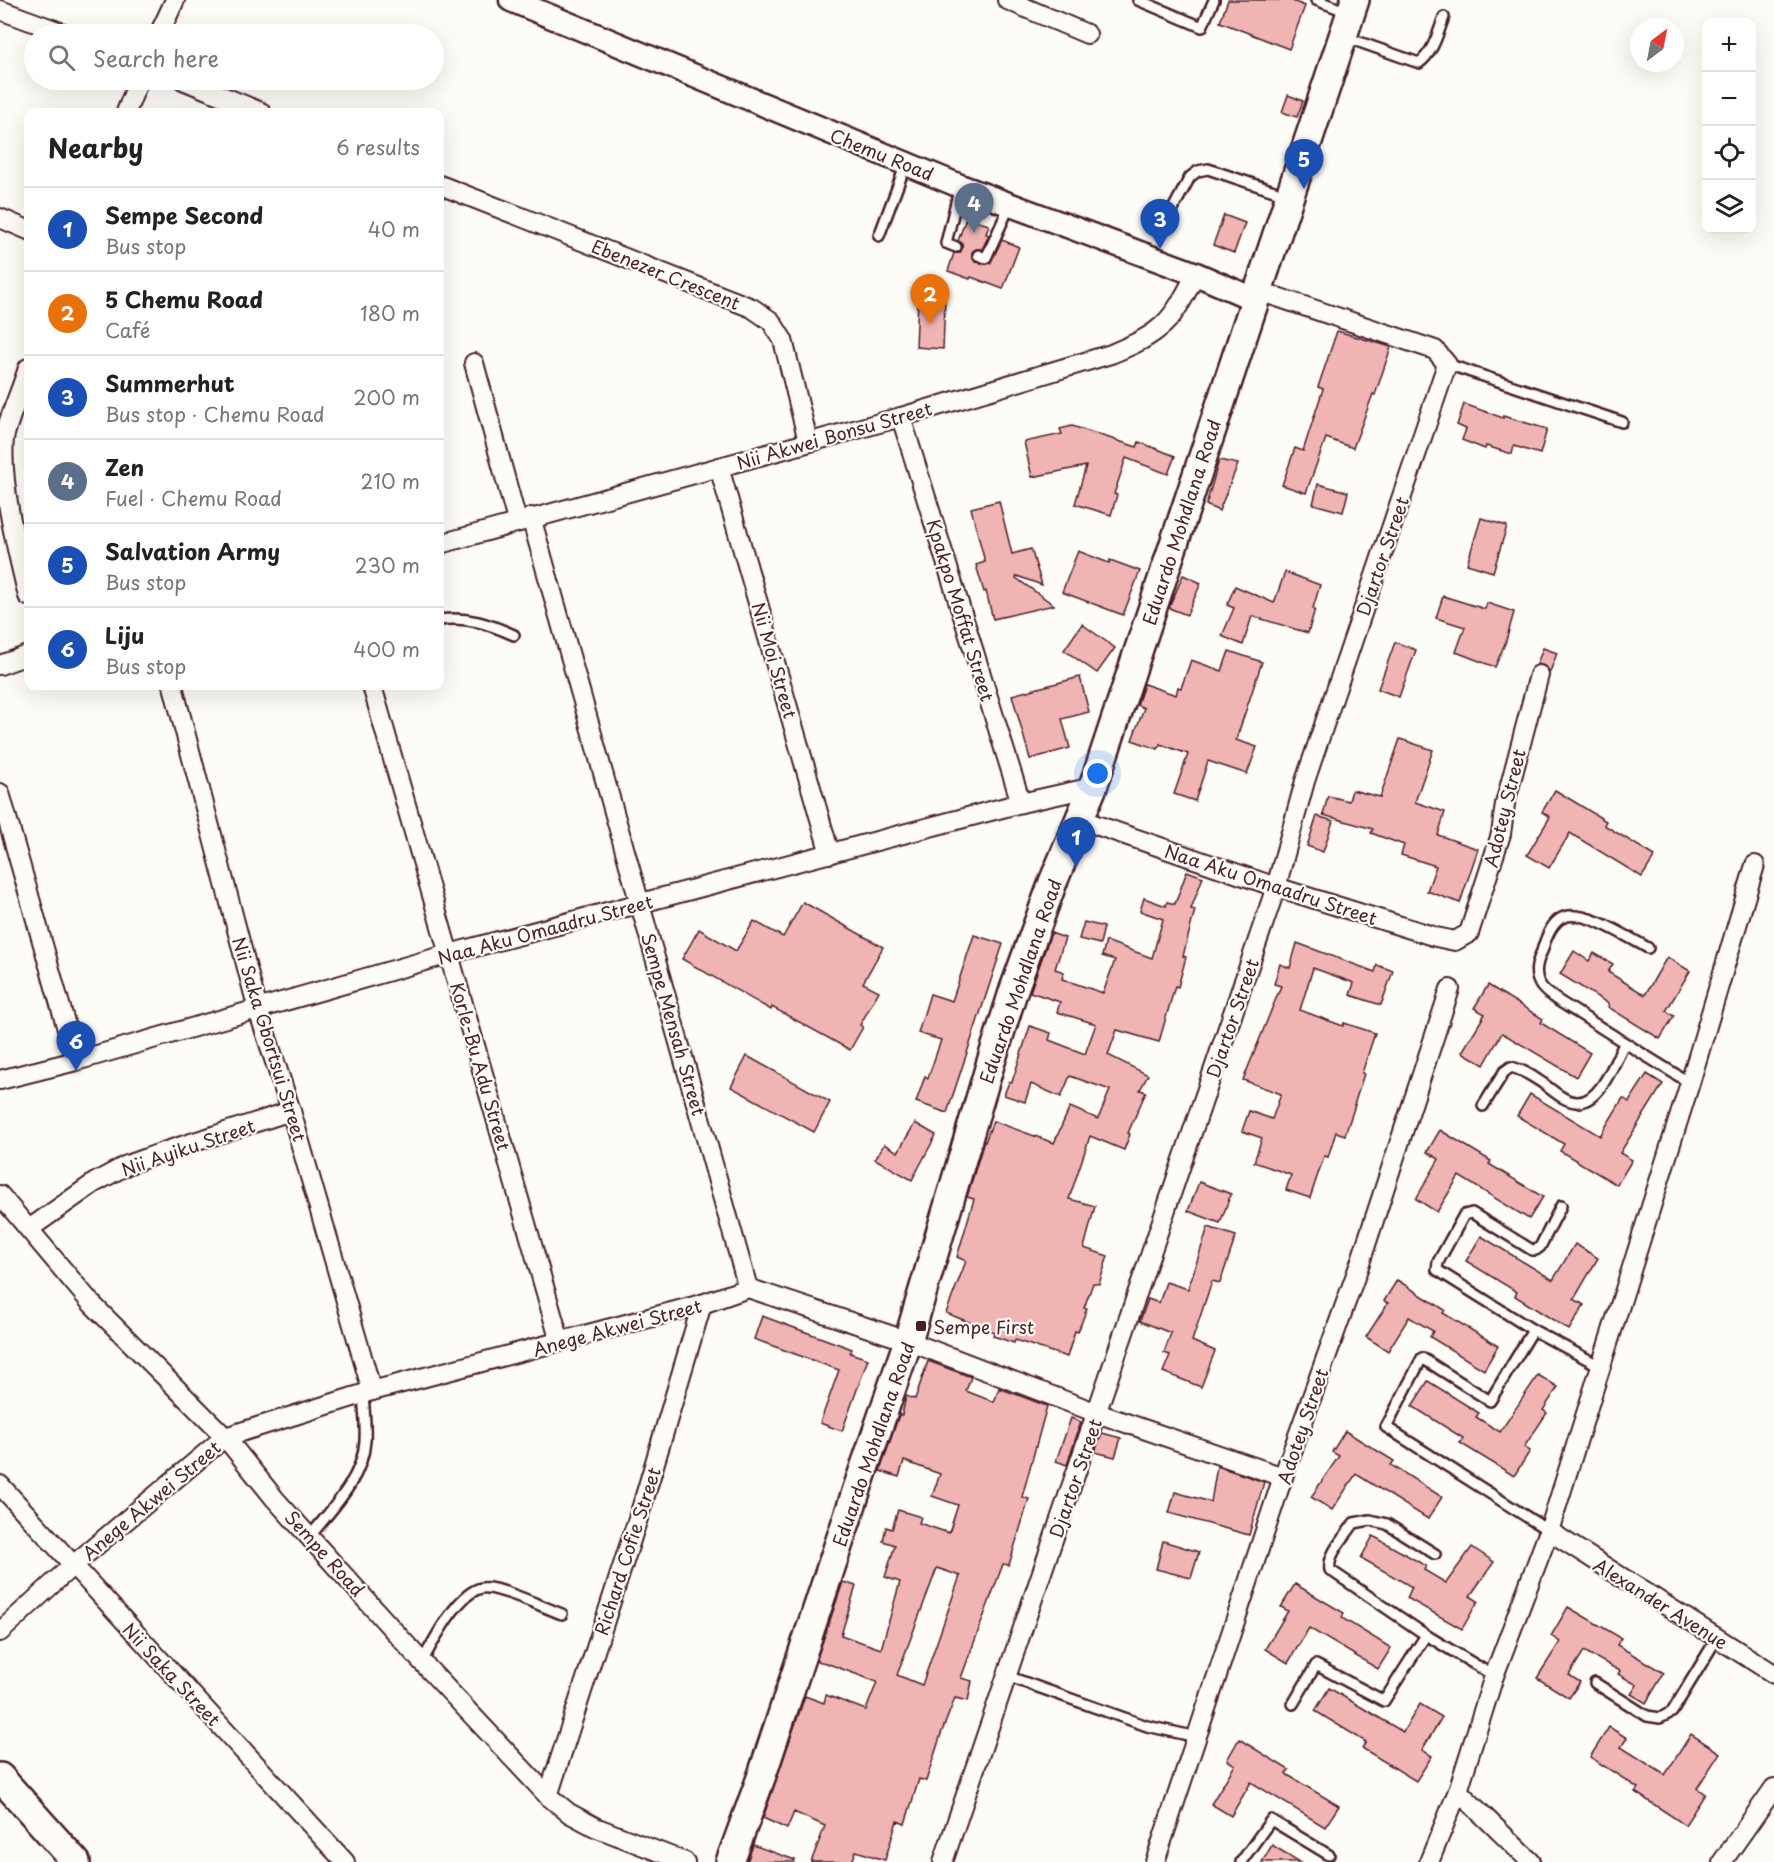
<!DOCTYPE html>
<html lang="en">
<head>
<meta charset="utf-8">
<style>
	:root { --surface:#fff; --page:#f2f2f2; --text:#222; --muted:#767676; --line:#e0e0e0; --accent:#db2777 }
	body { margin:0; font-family:"Playpen Sans",sans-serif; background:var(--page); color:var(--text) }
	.controls { position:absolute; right:18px; top:18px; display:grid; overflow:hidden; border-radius:12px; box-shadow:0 6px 24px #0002 }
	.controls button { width:54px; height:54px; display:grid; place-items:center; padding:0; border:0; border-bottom:2px solid var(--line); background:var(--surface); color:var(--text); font:30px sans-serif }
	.compass { position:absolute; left:1630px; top:18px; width:54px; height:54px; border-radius:50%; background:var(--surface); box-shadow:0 6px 24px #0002; rotate:32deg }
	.you { position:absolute; left:1098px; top:774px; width:21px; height:21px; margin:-15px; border:4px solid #fff; border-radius:50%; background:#1a73e8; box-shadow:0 0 0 9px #1a73e833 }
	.badge { display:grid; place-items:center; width:39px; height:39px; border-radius:50%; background:var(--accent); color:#fff; font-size:20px; font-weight:700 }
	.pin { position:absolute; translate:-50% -50px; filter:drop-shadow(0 2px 3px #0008) }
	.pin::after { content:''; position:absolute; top:32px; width:21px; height:18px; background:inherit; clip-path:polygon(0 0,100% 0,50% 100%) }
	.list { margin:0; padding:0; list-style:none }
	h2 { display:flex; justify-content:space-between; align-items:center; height:78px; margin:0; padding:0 24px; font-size:26px }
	h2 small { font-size:20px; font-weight:400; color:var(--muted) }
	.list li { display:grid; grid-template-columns:39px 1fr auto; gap:18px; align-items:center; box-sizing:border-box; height:84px; padding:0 24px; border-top:2px solid var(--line) }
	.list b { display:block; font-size:22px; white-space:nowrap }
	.list p { margin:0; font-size:20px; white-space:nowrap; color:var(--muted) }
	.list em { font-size:20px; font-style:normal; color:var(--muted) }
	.icon { flex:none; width:33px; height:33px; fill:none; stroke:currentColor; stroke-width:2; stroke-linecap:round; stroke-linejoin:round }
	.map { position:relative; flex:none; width:1774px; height:1862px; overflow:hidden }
	.search { position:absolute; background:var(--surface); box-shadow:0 6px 24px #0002; left:24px; top:24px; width:420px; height:66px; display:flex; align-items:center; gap:15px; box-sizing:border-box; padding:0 21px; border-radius:33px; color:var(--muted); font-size:22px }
	.panel { position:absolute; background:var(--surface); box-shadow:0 6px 24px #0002; left:24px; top:108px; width:420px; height:582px; border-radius:12px }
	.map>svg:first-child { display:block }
</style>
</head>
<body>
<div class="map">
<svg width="1774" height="1862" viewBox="0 0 1774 1862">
	<rect width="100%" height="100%" fill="#fdfcf7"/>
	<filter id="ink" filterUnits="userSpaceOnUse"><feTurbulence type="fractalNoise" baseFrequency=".0167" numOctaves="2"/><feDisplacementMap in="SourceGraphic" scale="12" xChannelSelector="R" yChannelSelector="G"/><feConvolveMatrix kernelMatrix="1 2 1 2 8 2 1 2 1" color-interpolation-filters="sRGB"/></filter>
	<g filter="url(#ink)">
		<g fill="#f0b4b2" stroke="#4a1f2b" stroke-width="1.5" fill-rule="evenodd">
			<polygon points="1228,0 1290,0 1305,6 1289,49 1220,22"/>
			<polygon points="1288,95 1303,101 1297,117 1282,112"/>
			<polygon points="1224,215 1245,223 1234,253 1213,245"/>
			<polygon points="966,218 989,225 986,234 989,235 982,249 976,249 972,252 972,257 975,261 984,264 990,263 1002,240 1019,247 1003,289 971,277 970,279 948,271 954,253 960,253 962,249 962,243 958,241"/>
			<polygon points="918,299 945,300 943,349 916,347"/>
			<polygon points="1337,331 1391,347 1375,395 1373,394 1353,448 1326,438 1306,493 1282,485 1295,448 1303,451 1323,389 1318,387"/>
			<polygon points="1464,404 1503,418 1503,416 1547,429 1540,454 1514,446 1512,454 1486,446 1485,449 1462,440 1466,429 1457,425"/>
			<polygon points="1072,426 1137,447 1139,442 1175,456 1168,474 1126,458 1114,494 1117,495 1111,515 1075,504 1086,466 1032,477 1024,442 1062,434 1060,429"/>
			<polygon points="1219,460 1238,464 1219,511 1206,505"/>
			<polygon points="1318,484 1348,492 1343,512 1313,504"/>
			<polygon points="999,501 1012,554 1031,549 1042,585 1017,576 1016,578 1054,605 993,619 986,591 984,592 976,565 985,562 971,508"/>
			<polygon points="1481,518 1507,526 1493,572 1467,564"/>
			<polygon points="1078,551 1109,563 1110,560 1140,571 1123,615 1062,592"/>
			<polygon points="1285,572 1320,585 1313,608 1315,609 1308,633 1252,616 1243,645 1222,636 1234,608 1227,605 1235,586 1274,603"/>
			<polygon points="1183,575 1201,583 1187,615 1169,608"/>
			<polygon points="1443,596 1485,609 1487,603 1514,612 1506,641 1495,667 1456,652 1465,627 1436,618"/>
			<polygon points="1082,624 1115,648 1097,673 1064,650"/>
			<polygon points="1395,642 1416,650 1399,697 1378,689"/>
			<polygon points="1543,648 1557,653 1550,672 1546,667 1537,664"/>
			<polygon points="1229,651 1262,662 1236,740 1257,747 1247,774 1208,761 1195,801 1174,794 1188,754 1160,744 1158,749 1132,740 1144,708 1137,705 1144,684 1176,695 1178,687 1181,688 1191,660 1222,671"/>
			<polygon points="1080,677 1089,712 1062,719 1070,748 1030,759 1012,695"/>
			<polygon points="1400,739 1433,750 1415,802 1445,812 1438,835 1478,849 1460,903 1427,891 1436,866 1401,855 1404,845 1371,833 1373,829 1323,815 1328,796 1349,801 1352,790 1380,797"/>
			<polygon points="1555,790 1606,821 1604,825 1655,856 1642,877 1570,833 1549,868 1527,855 1550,817 1542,812"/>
			<polygon points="1317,816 1333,821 1323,852 1307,846"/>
			<polygon points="1187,871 1203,877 1191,909 1195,910 1183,956 1186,957 1178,987 1175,986 1159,1042 1117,1030 1108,1055 1148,1075 1140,1090 1146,1092 1128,1133 1130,1134 1124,1150 1090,1136 1069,1199 1095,1206 1084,1248 1108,1256 1099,1284 1093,1283 1084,1308 1087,1308 1078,1332 1075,1331 1067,1357 1015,1340 1014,1343 993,1336 994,1332 946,1313 966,1261 957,1257 974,1199 967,1197 984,1141 985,1142 993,1121 1054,1143 1070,1107 1098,1119 1110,1090 1070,1076 1061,1097 1031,1084 1025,1102 1004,1095 1009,1082 1012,1082 1030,1026 1051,1033 1049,1040 1085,1054 1096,1024 1057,1012 1060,1002 1030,992 1051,933 1065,938 1055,969 1064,972 1062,979 1103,993 1115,960 1102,956 1106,941 1152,958 1163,919 1140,911 1144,898 1166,906 1167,902 1175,904"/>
			<polygon points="803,902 883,947 863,983 879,991 860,1025 863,1027 850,1050 772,1007 771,1010 682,959 699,929 736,951 754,921 783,937"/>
			<polygon points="1084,922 1104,927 1100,944 1079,939"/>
			<polygon points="974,935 1003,944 947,1113 916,1102 925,1076 928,1078 941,1040 918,1033 930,994 952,1001"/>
			<polygon points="1297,943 1375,972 1377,965 1393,971 1381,1005 1350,995 1354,983 1313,968 1300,1010 1343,1026 1344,1023 1375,1033 1362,1073 1364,1074 1354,1105 1355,1105 1345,1135 1336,1132 1328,1157 1324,1156 1310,1198 1286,1190 1291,1175 1254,1162 1262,1138 1242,1131 1249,1111 1272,1119 1281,1094 1243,1080 1281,986 1274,984 1280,964 1290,968"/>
			<polygon points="1574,951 1589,961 1594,953 1613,964 1608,972 1645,995 1667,957 1690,971 1666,1011 1674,1016 1660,1039 1608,1007 1609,1004 1560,974"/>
			<polygon points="1488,985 1543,1019 1541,1023 1590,1053 1576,1077 1502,1033 1484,1065 1462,1052 1485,1014 1474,1008"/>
			<polygon points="747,1056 830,1102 814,1132 731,1087"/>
			<polygon points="1647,1074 1663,1084 1620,1153 1632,1160 1617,1185 1560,1151 1564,1144 1517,1116 1530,1094 1600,1136 1623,1098 1629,1102"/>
			<polygon points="915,1123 936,1135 912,1180 875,1159 884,1144 898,1152"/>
			<polygon points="1440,1130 1491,1161 1489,1164 1543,1197 1529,1219 1459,1176 1437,1212 1416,1199 1439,1159 1427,1152"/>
			<polygon points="1199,1182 1231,1194 1220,1223 1188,1211"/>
			<polygon points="1208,1227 1236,1236 1220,1283 1212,1281 1192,1341 1215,1351 1201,1387 1163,1372 1170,1355 1164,1353 1171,1333 1140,1321 1148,1299 1159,1303 1166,1282 1188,1289"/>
			<polygon points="1481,1236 1553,1280 1575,1244 1598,1258 1574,1299 1584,1305 1569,1330 1515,1296 1517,1292 1466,1261"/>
			<polygon points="1397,1280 1445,1310 1443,1313 1498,1346 1484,1370 1430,1337 1433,1331 1409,1317 1388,1351 1366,1337 1388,1303 1384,1301"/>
			<polygon points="762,1316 852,1349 850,1353 868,1359 842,1431 820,1423 839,1370 754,1339"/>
			<path d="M928,1361L971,1377L966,1391L994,1402L999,1388L1047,1406L1022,1497L1029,1499L1009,1565L1003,1564L961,1678L972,1681L968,1701L955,1698L941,1734L926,1781L919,1779L905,1824L897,1821L885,1860L856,1851L852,1862H811L825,1826L794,1812L787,1829L763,1818L805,1696L824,1703L826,1695L866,1710L877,1682L826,1663L816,1661L843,1582L856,1586L841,1635L881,1649L900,1582L885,1577L895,1545L883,1541L886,1527L892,1529L898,1510L921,1517L919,1523L949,1533L958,1505L932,1496L940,1474L904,1461L899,1477L880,1471L899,1415H902L906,1396L915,1399ZM937,1568L960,1576L922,1685L897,1675Z"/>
			<polygon points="1538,1375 1558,1387 1543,1410 1547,1413 1524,1447 1530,1451 1514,1476 1460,1443 1463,1438 1412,1406 1428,1381 1479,1413 1476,1417 1500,1432"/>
			<polygon points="1071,1418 1081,1422 1067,1465 1056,1461"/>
			<polygon points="1345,1431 1394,1461 1391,1465 1442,1497 1428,1519 1356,1474 1332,1510 1311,1497 1339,1456 1332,1452"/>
			<polygon points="1102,1433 1121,1438 1115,1457 1095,1452"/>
			<polygon points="1217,1466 1264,1482 1249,1535 1169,1513 1175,1492 1211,1502"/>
			<polygon points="1373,1536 1426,1566 1424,1570 1446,1583 1472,1547 1494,1562 1470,1596 1478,1601 1462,1629 1407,1598 1412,1587 1361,1558"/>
			<polygon points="1163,1541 1199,1552 1191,1578 1156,1569"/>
			<polygon points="1295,1584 1344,1613 1342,1618 1391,1648 1378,1669 1309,1628 1288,1663 1265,1649 1288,1611 1281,1607"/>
			<polygon points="1568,1607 1621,1638 1617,1645 1664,1673 1646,1703 1631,1694 1637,1685 1618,1674 1620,1671 1584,1651 1569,1675 1580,1682 1569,1698 1537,1678 1560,1642 1551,1636"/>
			<polygon points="1329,1688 1403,1732 1420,1704 1442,1717 1422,1750 1432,1756 1416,1781 1362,1748 1366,1742 1315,1711"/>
			<polygon points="1609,1727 1627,1738 1621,1747 1665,1775 1691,1734 1720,1753 1697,1788 1705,1794 1685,1825 1635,1792 1638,1788 1590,1757"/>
			<polygon points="1239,1739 1289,1770 1286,1774 1339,1806 1325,1827 1251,1782 1231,1816 1211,1804 1235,1765 1227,1760"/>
			<polygon points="753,1845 795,1860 794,1862 747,1862"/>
			<polygon points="1272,1845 1300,1862 1262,1862"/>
		</g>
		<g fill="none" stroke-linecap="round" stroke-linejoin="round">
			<defs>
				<g id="service">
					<polyline points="1138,0 1202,27 1214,0"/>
					<polyline points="1316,0 1348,12"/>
					<path d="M1345,37L1419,63C1433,53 1438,33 1444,17"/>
					<polyline points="1166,222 1190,177 1198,171 1208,169 1286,195"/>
					<polyline points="879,236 906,164"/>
					<polyline points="956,247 946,243 960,186"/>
					<polyline points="978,255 986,258 1010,205"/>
					<polyline points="1447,364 1622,422"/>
					<path d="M440,620C467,616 489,624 514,635"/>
					<path d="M1648,948C1629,938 1585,909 1564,917C1552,921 1545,940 1542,951C1537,962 1533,974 1541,986C1549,997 1566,1005 1578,1013C1615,1037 1652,1060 1690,1083"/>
					<path d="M1483,1106L1504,1072L1511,1067C1524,1070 1533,1077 1544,1084C1553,1091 1564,1101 1576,1102C1600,1104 1615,1061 1624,1044"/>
					<polyline points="1561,1206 1540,1247 1536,1250 1532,1250 1472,1213 1464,1215 1438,1262 1437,1270 1533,1330 1600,1366"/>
					<polyline points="1533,1330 1490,1401 1422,1358 1386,1427 1549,1531"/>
					<path d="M310,1536C332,1509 363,1478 365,1441C366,1425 364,1409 363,1394"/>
					<path d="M1435,1554L1387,1524L1370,1520L1354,1523C1345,1537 1327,1554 1330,1570L1426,1635L1494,1676"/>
					<path d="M422,1662C433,1642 458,1592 482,1588C497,1585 545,1608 562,1614"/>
					<polyline points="1007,1676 1147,1726 1197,1737"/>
					<polyline points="1595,1683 1647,1716 1660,1718 1672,1712 1717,1638"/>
					<polyline points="1293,1704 1316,1665 1384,1701 1426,1635"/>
					<polyline points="1241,1862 1271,1820 1329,1855"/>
				</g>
				<g id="minor">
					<polyline points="1007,0 1087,34"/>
					<polyline points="0,10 66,34"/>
					<polyline points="159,34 175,0"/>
					<polyline points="183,80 261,112"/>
					<polyline points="126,112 139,80"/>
					<polyline points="440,185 752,308 771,321 783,340 808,441"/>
					<polyline points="0,218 28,230"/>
					<polyline points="474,363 517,521"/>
					<path d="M28,368C21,391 10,414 4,438C0,484 17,550 28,596"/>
					<polyline points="901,417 1021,803"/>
					<polyline points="719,467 830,854"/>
					<polyline points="531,517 748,1288"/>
					<path d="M440,544L901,417L1111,354C1130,346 1150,338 1165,323C1178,310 1187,291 1196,274"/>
					<polyline points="0,665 28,655"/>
					<polyline points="173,686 258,1010 291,1111 372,1391"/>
					<polyline points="372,686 560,1342"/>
					<polyline points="0,793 76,1061"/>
					<polyline points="1079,819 1276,887 1436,937 1455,941 1469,933 1501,834 1505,804 1539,675"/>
					<polyline points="0,1080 76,1061 449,954 641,903 1021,803 1093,787"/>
					<polyline points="0,1195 91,1303 225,1437 275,1499 422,1662 548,1796 569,1813 595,1827 685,1862"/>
					<polyline points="29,1229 94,1183 127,1165 166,1151 291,1111"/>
					<polyline points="0,1485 345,1862"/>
					<polyline points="1549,1531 1774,1674"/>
					<polyline points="0,1632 72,1566 225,1437 372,1391 702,1304 748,1288 908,1341 1097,1413 1283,1477"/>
					<polyline points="1458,1791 1531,1862"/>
					<polyline points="548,1796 642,1506 702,1304"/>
					<polyline points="943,1862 1276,887 1305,781 1447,364 1435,350 1259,291"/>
					<polyline points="1155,1862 1283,1477 1359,1266 1450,989"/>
					<polyline points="1429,1862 1458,1791 1494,1676 1549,1531 1690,1083 1755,865"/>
					<polyline points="1722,1862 1774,1788"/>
				</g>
				<polyline id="tertiary" points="511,0 960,186 1196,274 1256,300"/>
				<g id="secondary">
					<polyline points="0,1777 76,1862"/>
					<polyline points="730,1862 762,1775 859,1483 908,1341 990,1065 1014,989 1053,882 1093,787 1355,0"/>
				</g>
			</defs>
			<use href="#service" stroke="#4a1f2b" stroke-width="14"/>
			<use href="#minor" stroke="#4a1f2b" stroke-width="22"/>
			<use href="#tertiary" stroke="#4a1f2b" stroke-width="27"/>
			<use href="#secondary" stroke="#4a1f2b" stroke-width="32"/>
			<use href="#service" stroke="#fdfcf7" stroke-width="9"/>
			<use href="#minor" stroke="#fdfcf7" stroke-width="18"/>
			<use href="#tertiary" stroke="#fdfcf7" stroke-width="22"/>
			<use href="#secondary" stroke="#fdfcf7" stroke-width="27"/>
		</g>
	</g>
	<rect fill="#4a1f2b" stroke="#fdfcf7" stroke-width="2" x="915" y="1320" width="12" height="12" rx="3"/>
	<g text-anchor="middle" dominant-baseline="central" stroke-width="4.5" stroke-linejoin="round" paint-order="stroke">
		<g font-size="18" fill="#4a1f2b" stroke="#fdfcf7">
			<text transform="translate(882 154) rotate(22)">Chemu Road</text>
			<text transform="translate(666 274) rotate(22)">Ebenezer Crescent</text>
			<text transform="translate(834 435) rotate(-16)">Nii Akwei Bonsu Street</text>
			<text transform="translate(1181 522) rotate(-72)">Eduardo Mohdlana Road</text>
			<text transform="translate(1382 556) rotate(-71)">Djartor Street</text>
			<text transform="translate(961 610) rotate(73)">Kpakpo Moffat Street</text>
			<text transform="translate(775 660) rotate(74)">Nii Moi Street</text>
			<text transform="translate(1504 808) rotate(-76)">Adotey Street</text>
			<text transform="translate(1271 884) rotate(18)">Naa Aku Omaadru Street</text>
			<text transform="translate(545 929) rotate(-15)">Naa Aku Omaadru Street</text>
			<text transform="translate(1020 981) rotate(-71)">Eduardo Mohdlana Road</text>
			<text transform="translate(1232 1018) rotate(-71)">Djartor Street</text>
			<text transform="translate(674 1024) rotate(74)">Sempe Mensah Street</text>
			<text transform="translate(270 1039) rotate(73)">Nii Saka Gbortsui Street</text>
			<text transform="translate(481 1066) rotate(74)">Korle-Bu Adu Street</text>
			<text transform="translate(188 1147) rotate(-19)">Nii Ayiku Street</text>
			<text transform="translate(617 1327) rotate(-15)">Anege Akwei Street</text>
			<text transform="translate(1302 1426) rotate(-71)">Adotey Street</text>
			<text transform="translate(873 1444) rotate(-71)">Eduardo Mohdlana Road</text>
			<text transform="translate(1075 1478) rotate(-71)">Djartor Street</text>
			<text transform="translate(151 1500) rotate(-40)">Anege Akwei Street</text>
			<text transform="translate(627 1551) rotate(-72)">Richard Cofie Street</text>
			<text transform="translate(325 1553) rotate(48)">Sempe Road</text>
			<text transform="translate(1661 1603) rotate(32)">Alexander Avenue</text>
			<text transform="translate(172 1674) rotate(47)">Nii Saka Street</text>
		</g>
		<g font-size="18" fill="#4a1f2b" stroke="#fdfcf7" text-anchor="start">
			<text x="933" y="1326">Sempe First</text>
		</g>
	</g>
</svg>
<div class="controls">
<button>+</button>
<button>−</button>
<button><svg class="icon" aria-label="locate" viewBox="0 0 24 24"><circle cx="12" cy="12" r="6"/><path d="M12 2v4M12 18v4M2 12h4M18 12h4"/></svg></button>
<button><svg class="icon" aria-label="layers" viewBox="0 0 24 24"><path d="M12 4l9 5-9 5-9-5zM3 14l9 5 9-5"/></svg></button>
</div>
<svg class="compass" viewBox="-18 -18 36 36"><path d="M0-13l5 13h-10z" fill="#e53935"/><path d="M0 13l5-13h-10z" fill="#767676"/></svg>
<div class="you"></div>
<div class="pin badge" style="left:1076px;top:867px;background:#1a4fb4">1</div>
<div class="pin badge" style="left:930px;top:324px;background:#e8710a">2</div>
<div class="pin badge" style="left:1160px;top:249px;background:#1a4fb4">3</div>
<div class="pin badge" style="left:974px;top:233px;background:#5c6f8a">4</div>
<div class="pin badge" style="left:1304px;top:189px;background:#1a4fb4">5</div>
<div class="pin badge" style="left:76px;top:1071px;background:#1a4fb4">6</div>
<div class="search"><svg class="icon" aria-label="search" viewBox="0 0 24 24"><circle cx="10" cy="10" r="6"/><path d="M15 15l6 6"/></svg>Search here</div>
<section class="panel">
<h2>Nearby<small>6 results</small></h2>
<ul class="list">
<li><span class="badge" style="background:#1a4fb4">1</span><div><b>Sempe Second</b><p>Bus stop</p></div><em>40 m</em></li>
<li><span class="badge" style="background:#e8710a">2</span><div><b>5 Chemu Road</b><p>Café</p></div><em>180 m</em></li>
<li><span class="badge" style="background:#1a4fb4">3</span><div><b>Summerhut</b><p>Bus stop · Chemu Road</p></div><em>200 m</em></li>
<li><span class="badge" style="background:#5c6f8a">4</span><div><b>Zen</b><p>Fuel · Chemu Road</p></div><em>210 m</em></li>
<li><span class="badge" style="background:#1a4fb4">5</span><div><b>Salvation Army</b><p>Bus stop</p></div><em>230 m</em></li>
<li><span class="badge" style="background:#1a4fb4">6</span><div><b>Liju</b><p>Bus stop</p></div><em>400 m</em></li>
</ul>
</section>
</div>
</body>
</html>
